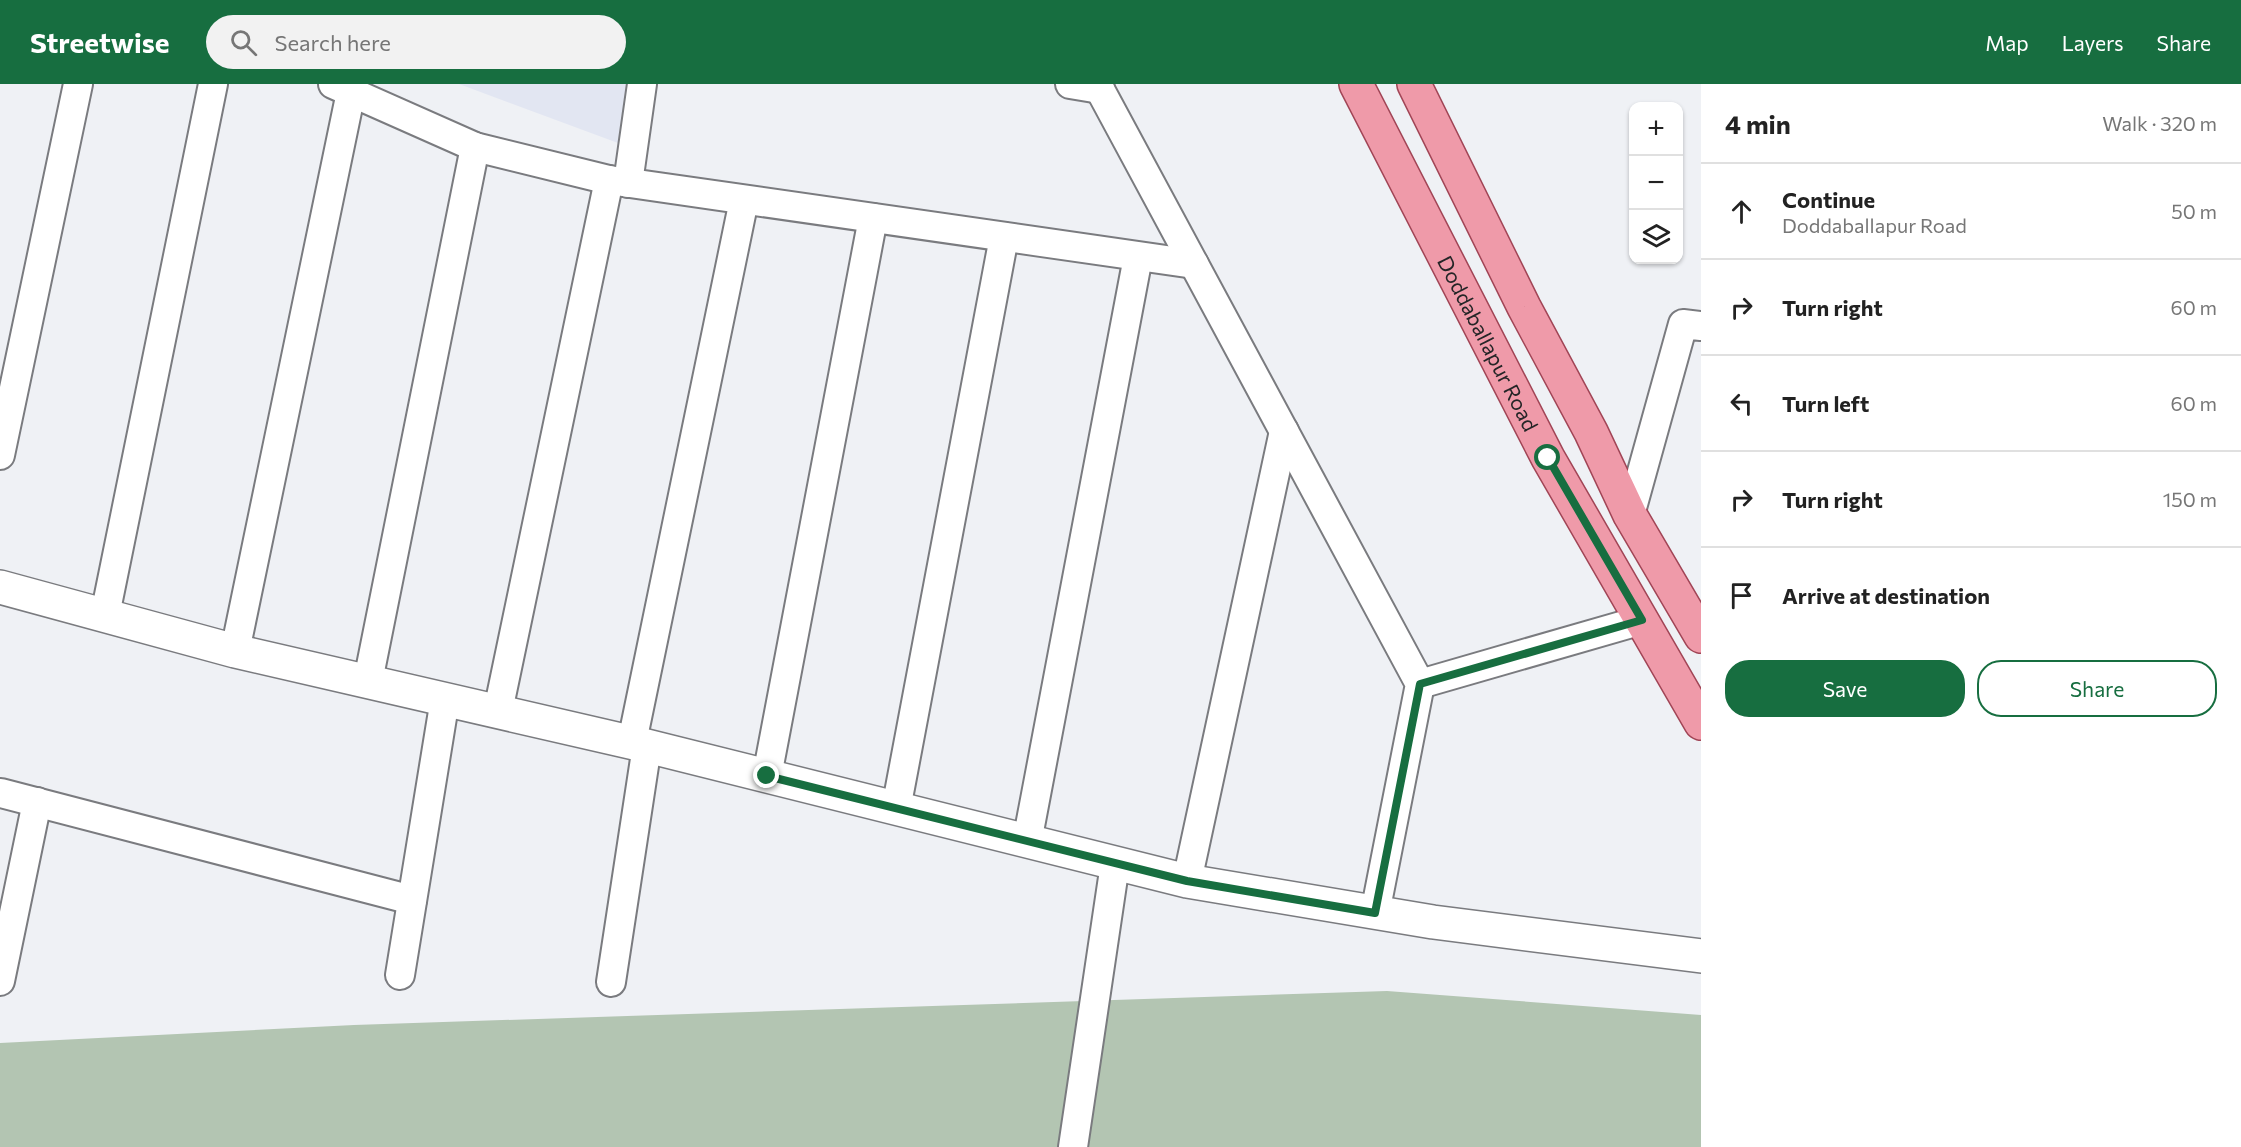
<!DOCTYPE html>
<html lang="en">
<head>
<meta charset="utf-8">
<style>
	:root { --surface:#fff; --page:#f2f2f2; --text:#222; --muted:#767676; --line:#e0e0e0; --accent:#176e40 }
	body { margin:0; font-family:Commissioner,sans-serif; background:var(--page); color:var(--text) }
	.controls { position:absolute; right:18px; top:18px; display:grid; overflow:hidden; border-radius:12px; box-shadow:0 2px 4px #0004 }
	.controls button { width:54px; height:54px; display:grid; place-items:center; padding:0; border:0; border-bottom:2px solid var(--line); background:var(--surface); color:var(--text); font:30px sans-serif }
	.stop { position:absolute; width:18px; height:18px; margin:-14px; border:4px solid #176e40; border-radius:50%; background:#fff }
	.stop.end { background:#176e40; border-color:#fff; box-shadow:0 2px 6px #0008 }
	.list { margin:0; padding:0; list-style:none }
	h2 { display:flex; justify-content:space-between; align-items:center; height:78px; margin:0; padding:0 24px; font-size:26px }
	h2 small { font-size:20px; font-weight:400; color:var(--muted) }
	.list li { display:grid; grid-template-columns:39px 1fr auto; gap:18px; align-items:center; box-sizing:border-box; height:96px; padding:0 24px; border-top:2px solid var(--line) }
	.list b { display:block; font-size:22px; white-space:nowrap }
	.list p { margin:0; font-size:20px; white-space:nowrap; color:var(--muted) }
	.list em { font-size:20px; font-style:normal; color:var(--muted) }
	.actions { display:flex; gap:12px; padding:18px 24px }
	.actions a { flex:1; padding:14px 0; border:2px solid var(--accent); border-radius:24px; text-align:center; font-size:21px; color:var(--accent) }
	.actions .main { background:var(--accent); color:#fff }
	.icon { flex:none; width:33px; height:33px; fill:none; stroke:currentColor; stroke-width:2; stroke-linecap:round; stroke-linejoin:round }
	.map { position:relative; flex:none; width:1701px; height:1063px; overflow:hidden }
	header { display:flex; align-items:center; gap:36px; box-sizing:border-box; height:84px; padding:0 30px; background:var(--accent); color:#fff }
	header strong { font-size:28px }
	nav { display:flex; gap:33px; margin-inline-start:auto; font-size:21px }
	.search { width:420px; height:54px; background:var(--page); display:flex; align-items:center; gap:15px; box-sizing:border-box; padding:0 21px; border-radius:33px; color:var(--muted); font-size:22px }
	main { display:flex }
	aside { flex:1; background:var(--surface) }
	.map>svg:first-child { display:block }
</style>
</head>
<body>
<header>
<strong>Streetwise</strong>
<div class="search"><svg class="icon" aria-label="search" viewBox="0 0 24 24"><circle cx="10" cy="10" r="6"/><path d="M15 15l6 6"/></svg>Search here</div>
<nav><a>Map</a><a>Layers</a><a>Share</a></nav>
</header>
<main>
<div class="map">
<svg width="1701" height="1063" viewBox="0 0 1701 1063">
	<rect width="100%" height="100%" fill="#eff1f5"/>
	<polygon fill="#e2e6f2" points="459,0 626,0 618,59"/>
	<polygon fill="#b3c5b2" points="1387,907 1701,931 1701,1063 0,1063 0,959 354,941"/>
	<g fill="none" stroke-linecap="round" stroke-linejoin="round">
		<defs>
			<g id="street">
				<polyline points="333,0 475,63 609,96 1194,180"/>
				<polyline points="1070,0 1100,5"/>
				<polyline points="1097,0 1420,600 1375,829"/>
				<polyline points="628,99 642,0"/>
				<polyline points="0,371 78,0"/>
				<polyline points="1630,431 1683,240 1701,242"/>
				<polyline points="105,531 213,0"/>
				<polyline points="235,567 351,8"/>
				<polyline points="368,597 475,63"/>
				<polyline points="1420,600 1642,536"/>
				<polyline points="498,627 609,96"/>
				<polyline points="632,658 744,116"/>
				<polyline points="767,692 873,134"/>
				<polyline points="1,709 412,816"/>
				<polyline points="896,725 1004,153"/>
				<polyline points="1027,758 1138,173"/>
				<polyline points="1187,797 1284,347"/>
				<polyline points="400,891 445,615"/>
				<polyline points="0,897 37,718"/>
				<polyline points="611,898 647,662"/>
				<polyline points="1073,1063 1115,780"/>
			</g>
			<polyline id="secondary" points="0,503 235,567 647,662 1187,797 1433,838 1701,872"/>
			<g id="primary">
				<path id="s1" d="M1356,0L1548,374L1701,639"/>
				<polyline points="1414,0 1524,223 1591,348 1630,431 1701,552"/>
			</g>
		</defs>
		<use href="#street" stroke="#7a7b7f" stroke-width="32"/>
		<use href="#secondary" stroke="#7a7b7f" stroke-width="36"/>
		<use href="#primary" stroke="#a14556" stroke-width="36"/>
		<use href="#street" stroke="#fff" stroke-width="28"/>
		<use href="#secondary" stroke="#fff" stroke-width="33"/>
		<use href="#primary" stroke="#ef9aa9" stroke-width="33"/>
	</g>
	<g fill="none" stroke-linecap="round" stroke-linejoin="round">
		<polyline stroke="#176e40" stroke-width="8" points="767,692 1187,797 1375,829 1420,600 1642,536 1548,374"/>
	</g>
	<g text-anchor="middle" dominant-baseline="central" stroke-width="6" stroke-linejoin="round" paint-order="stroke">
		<g font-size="21" fill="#252527" stroke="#fefeff">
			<text stroke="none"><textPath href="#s1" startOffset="291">Doddaballapur Road</textPath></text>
		</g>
	</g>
</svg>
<div class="controls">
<button>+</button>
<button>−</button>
<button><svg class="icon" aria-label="layers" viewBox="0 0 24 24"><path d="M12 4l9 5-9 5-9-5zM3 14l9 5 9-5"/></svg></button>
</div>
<div class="stop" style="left:1548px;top:374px"></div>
<div class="stop end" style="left:767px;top:692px"></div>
</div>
<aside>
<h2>4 min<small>Walk · 320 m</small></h2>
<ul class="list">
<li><svg class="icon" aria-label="ahead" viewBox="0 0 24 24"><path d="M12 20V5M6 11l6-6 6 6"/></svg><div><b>Continue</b><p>Doddaballapur Road</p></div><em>50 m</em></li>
<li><svg class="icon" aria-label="right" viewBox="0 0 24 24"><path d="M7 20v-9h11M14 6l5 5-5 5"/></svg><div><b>Turn right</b></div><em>60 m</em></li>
<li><svg class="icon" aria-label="left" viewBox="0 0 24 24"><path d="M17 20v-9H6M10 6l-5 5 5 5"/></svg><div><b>Turn left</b></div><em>60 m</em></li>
<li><svg class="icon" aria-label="right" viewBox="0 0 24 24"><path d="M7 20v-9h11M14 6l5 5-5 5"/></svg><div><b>Turn right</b></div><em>150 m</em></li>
<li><svg class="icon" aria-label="arrive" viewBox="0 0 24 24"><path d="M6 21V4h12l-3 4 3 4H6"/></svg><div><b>Arrive at destination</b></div></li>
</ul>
<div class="actions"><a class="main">Save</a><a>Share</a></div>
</aside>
</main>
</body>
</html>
